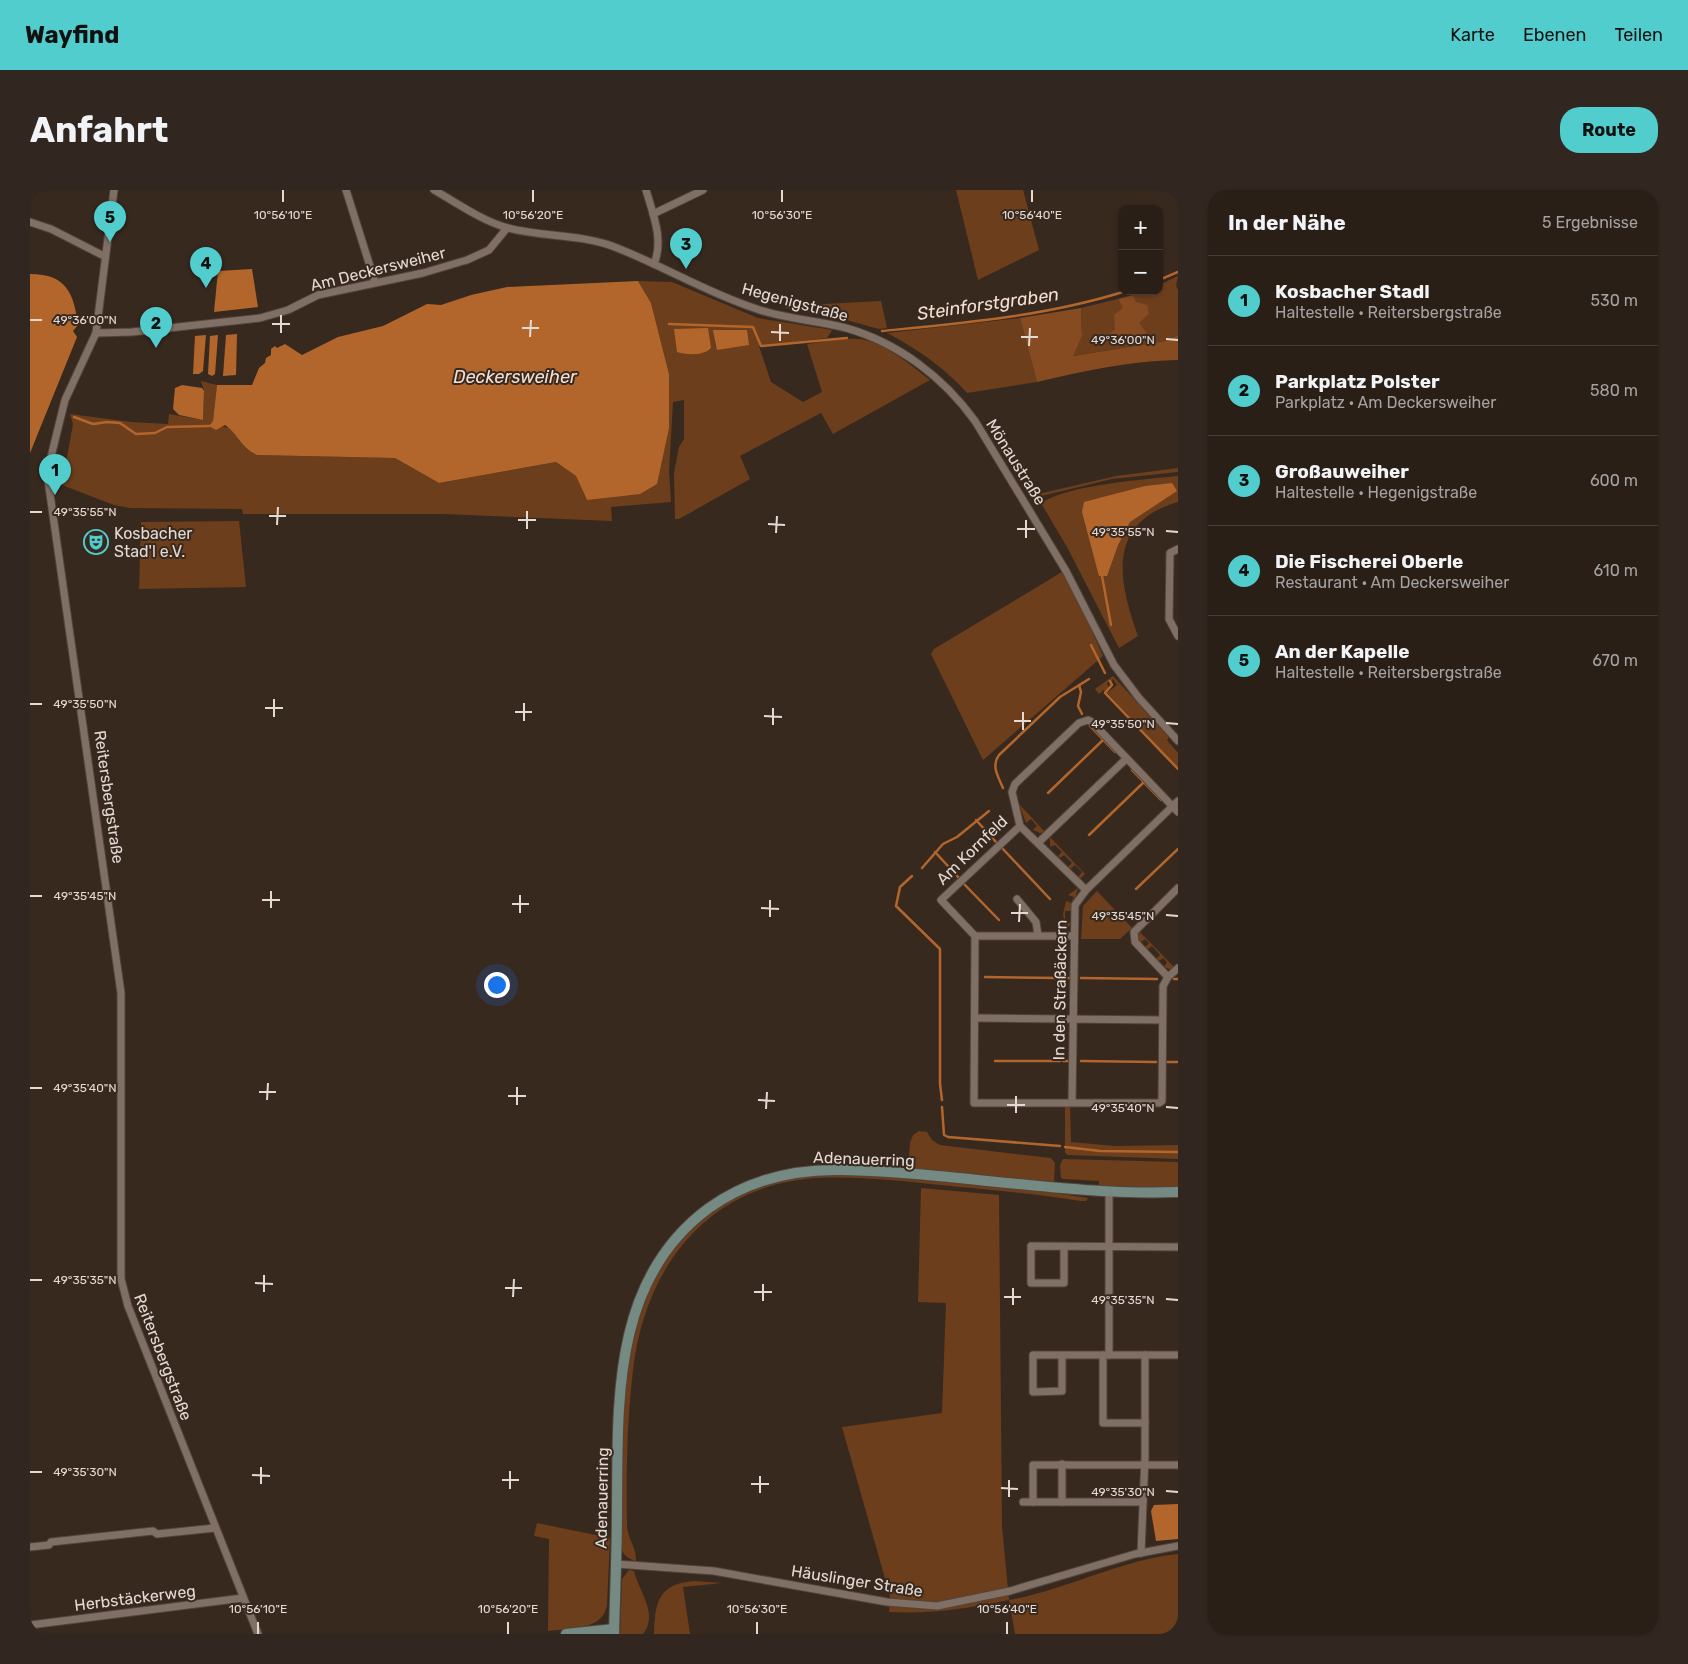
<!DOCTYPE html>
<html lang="de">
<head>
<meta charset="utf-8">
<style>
	:root { --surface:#2a1f17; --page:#322720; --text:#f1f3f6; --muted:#a5a2a1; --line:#463d36; --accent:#52cdce }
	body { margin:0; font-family:Rubik,sans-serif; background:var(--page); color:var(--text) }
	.controls { position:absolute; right:15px; top:15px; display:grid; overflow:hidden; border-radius:10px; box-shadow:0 1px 4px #0004 }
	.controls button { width:45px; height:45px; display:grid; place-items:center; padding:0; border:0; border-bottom:1px solid var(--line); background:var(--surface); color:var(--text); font:25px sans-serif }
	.you { position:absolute; left:466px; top:794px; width:18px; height:18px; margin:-12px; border:4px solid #fff; border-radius:50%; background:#1a73e8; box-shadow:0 0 0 8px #1a73e833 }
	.badge { display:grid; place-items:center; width:32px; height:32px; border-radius:50%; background:var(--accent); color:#111; font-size:16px; font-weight:700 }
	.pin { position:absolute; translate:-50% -41px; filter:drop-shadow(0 1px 2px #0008) }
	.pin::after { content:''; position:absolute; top:26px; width:18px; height:15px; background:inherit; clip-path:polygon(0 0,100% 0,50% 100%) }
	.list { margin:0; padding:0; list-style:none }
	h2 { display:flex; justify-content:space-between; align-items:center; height:65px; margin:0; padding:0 20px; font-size:21px }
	h2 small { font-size:16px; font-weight:400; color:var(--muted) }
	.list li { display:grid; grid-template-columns:32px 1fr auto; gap:15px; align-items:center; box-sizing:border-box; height:90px; padding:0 20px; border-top:1px solid var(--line) }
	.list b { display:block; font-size:19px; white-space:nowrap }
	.list p { margin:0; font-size:16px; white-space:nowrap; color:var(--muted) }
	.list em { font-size:16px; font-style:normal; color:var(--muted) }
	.map { position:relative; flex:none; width:1148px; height:1444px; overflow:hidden; border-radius:20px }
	header { display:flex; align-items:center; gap:30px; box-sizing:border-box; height:70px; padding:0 25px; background:var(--accent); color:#111 }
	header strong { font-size:24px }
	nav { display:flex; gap:28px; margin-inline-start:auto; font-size:18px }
	.intro { display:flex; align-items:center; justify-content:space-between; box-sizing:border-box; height:120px; padding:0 30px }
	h1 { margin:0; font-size:35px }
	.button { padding:12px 22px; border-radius:20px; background:var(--accent); color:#111; font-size:18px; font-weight:700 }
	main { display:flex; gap:30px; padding:0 30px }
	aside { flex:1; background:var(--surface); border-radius:20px; box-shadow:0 1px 4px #0004 }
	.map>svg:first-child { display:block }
</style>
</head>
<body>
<header>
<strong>Wayfind</strong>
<nav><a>Karte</a><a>Ebenen</a><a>Teilen</a></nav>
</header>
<div class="intro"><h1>Anfahrt</h1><a class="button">Route</a></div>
<main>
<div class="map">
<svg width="1148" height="1444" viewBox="0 0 1148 1444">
	<rect width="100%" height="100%" fill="#38291f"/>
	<g fill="#6c3e1c">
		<polygon points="926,0 993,0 1009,60 948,90"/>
		<polygon points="1148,86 1146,96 1148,100 1148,145 1135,151 1042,166 1052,146 1051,118 1088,109 1093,118 1085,139 1074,149 1109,133 1103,105 1113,101 1129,101 1129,95"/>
		<path d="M608,91L642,92L728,128L802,140L797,148L729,156L741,192L773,212L792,202L777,154C794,152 811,148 827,149C851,149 882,176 900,190L803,244L791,223L710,266L720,289L649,329H645L644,283L649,257L654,249V210L643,212L639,281L641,312L581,317L582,331L413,324H213L212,319L100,318L84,315L32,295L43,234L40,224L101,232L138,234L139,224L173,230L174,201L171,191L187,195L183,232L180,236C214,234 201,253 227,265L365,268L409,293L526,272L546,286L557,310L639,238V184L621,113Z"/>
		<polygon points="851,111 857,138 849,139 802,126 756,118 756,116"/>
		<path d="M990,128L1007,192L937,203C915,178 886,158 857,143Z"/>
		<polygon points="1148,278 1148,282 1082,289 1007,307 1004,305 1086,286"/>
		<path d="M1148,286V312C1076,333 1088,390 1108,446L1089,458L1037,357L1011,313C1043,294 1110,290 1148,286Z"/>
		<polygon points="209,331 216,397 109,399 111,332"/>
		<polygon points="1032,382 1053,421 1073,466 953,570 901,464 904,459"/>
		<polygon points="1083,486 1139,547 1137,550 1148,563 1148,578 1077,503 1087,495 1083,489 1077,493 1079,498 1075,502 1073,500 1069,504 1065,499"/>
		<polygon points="989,614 1015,642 1010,643 1003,640 1007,636 1001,629 996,633"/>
		<polygon points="1020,647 1055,684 1050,689 1048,687 1052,682 1045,675 1040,679 1038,677 1042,673 1034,665 1030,668 1028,666 1032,662 1025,655 1020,657"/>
		<polygon points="1048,698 1041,721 1035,721 1035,733 1041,733 1036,742 1033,724 1036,711 1041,713 1044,707 1038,705"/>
		<polygon points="1067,701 1102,738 1090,749 1051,749 1053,716"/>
		<polygon points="1109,741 1145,778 1139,779 1134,777 1137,772 1133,768 1129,771 1126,769 1130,765 1122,756 1117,760 1115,757 1119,753 1115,749 1110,753 1108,746"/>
		<polygon points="1035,916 1040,916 1041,952 1085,956 1148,955 1148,969 1038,965 1035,963"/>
		<polygon points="889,941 897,942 902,950 910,955 1021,968 1025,973 1024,993 878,980 880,953 883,945"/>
		<polygon points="1033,969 1148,972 1148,998 1069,996 1069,991 1034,989 1031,988 1030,975"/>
		<path d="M785,985L841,986L1005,1000L1058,1008L1056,1011H1050C1004,1003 957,1000 911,995C870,991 828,986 787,988C677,995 615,1077 603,1180C597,1231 596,1284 597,1335C597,1348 607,1358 606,1371C598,1369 593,1365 591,1357C592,1293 588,1224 600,1161C619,1062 683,996 785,985Z"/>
		<path d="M891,998L969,1005L972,1336L979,1410C1036,1400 1090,1370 1148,1364V1444H985L979,1410C936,1419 903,1424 859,1422L860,1406L812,1237L912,1223L916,1113L888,1112Z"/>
		<path d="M507,1333L580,1348L577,1415C573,1441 539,1438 518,1441L519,1349L504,1346Z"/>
		<path d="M599,1380L604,1381C609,1402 629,1424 613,1444H590L592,1389Z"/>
		<path d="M664,1391L692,1393L653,1397L660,1444H624C625,1412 628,1394 664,1391Z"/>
	</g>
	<g fill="#864b20">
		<polygon points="1103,105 1106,112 1117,115 1119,124 1109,133 1117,143 1108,147 1073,149 1085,139 1084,125 1093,118 1088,109"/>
		<path d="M1051,118L1052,146L1043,166L1135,151L1148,145V170C1099,171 1054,181 1007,192L990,128Z"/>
	</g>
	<g fill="#b3662c">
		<polygon points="222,79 228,117 184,122 188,81"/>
		<path d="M0,84C37,84 44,104 48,135L43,141L47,147L0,263Z"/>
		<path d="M608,91L621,113L639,184V238L627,294L610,304L557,310L546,286L526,272L409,293L365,268L227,265C210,257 210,246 195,235L186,240L179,236L183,231L187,195H222L229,178L235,173L236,168L241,165V159L245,156L247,158L255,154L272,165L308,147L353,136L397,114L411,115L441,105L477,97Z"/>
		<path d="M678,138L681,158C674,166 656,165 647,162L644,139Z"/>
		<polygon points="683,140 717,140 719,155 687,160"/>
		<polygon points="207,144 206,185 193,186 196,145"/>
		<polygon points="176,145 173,181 169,184 163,184 165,146"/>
		<polygon points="188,145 185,184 182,186 178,184 180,146"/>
		<polygon points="152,195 172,198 174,201 173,230 149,225 143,219 145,198"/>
		<polygon points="1142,293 1147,301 1100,332 1088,355 1077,386 1069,386 1052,322 1054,312 1115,296"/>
		<polygon points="1148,1314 1148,1349 1126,1351 1121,1321 1124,1315"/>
	</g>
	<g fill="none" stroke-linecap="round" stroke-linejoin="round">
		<g stroke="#b3662c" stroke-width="2.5">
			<polyline points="1129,90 1148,82"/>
			<polyline points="639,134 723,137 731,156 817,148"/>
			<path d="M852,141C935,133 1017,126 1096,101"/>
			<polyline points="44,227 63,234 77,232 90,233 106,244 125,243 137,237 179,236"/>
			<polyline points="1072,386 1081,435"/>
			<polyline points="1061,455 1075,483"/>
			<polyline points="1080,491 1082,495 1075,503 1148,579"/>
			<polyline points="1049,495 1051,502 1048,516 1052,524"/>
			<polyline points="1060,536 1085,562"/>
			<polyline points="1102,580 1131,610"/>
			<path d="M973,598C968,586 961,576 969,565L1030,507L1059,489"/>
			<polyline points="1018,603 1073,550"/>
			<polyline points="946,630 966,652"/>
			<polyline points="1059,645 1114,592"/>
			<polyline points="972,658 1020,709"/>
			<polyline points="905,662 929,688"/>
			<polyline points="892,678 913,654 927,647 959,621"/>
			<polyline points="882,686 870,697 866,716 910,759 910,894 912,910"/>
			<polyline points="934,694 969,730"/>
			<polyline points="1106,699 1148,659"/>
			<polyline points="955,787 1030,788"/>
			<polyline points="1034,788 1041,788"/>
			<polyline points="1051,788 1127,789"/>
			<polyline points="1144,789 1148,789"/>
			<polyline points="965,871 1030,871"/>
			<polyline points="1033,871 1041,871"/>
			<polyline points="1051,871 1126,872"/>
			<polyline points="1137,872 1148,872"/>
			<polyline points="912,917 914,945 918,947 1030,956"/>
			<polyline points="1035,957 1070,961 1148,962"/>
		</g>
		<defs>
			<g id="street">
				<polyline points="84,0 66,143 35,210 17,283 91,803 91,1089 98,1116 228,1444"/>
				<polyline points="316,0 345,92"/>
				<path d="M404,0C427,13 452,31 478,38C512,47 548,44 582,56C630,74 675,102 724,118C753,129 786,130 816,138C869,153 914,188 945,231L1036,381L1084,475L1109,508L1148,551"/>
				<path d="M616,0C623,24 634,50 624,74"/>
				<polyline points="623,24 673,0"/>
				<polyline points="0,32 21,39 74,66"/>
				<polyline points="66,143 102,142 230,128 258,120 288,105 393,83 437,70 459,60 477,38"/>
				<polyline points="1148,359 1140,363 1139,429 1148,446"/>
				<polyline points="1148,622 1062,532 1058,530 1049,533 985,594 982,602 990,636 911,710 945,746 944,913 1129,913 1132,911 1133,796 1138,787 1148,778"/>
				<polyline points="990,636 1056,700"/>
				<polyline points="1009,652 1096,569"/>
				<polyline points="987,709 1006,732 1008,745"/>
				<polyline points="945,746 1044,746"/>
				<polyline points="1138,787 1105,752 1104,742 1148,698"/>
				<polyline points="946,828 1132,830"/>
				<polyline points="1042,912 1045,715 1056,700 1148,611"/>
				<polyline points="1079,1001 1079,1165"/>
				<polyline points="1034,1056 1034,1093 1001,1093 1001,1056 1148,1057"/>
				<polyline points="1032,1165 1032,1201 1003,1202 1003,1165 1148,1165"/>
				<polyline points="1073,1165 1073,1233 1115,1233"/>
				<polyline points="993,1312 1111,1312"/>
				<polyline points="1003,1312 1003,1275 1148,1275"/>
				<polyline points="1032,1312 1032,1274"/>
				<polyline points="0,1357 19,1355 21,1352 123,1341 127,1344 185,1338"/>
				<polyline points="1111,1363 1115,1267 1115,1165"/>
				<polyline points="586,1374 684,1381 857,1412 907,1416 980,1401 1105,1364 1148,1356"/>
				<polyline points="0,1435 213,1408"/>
			</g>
			<g id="secondary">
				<polyline points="536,1444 584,1439"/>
				<path d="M584,1444C585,1402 587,1360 587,1318C588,1210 582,1089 679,1018C718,990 765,979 812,980C924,982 1036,1006 1148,1002"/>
			</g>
		</defs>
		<use href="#street" stroke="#52453d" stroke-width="9"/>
		<use href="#secondary" stroke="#52453d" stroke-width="12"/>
		<use href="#street" stroke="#806f64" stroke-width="7"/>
		<use href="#secondary" stroke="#748a83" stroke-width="10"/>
	</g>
	<path fill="none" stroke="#e4dad4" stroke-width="2" d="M253,12V0M503,12V0M752,12V0M1002,12V0M0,130H12M242,134H260M492,138H509M741,142L759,143M251,143V125M500,147L501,130M991,147H1008M1136,149L1148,150M750,151V134M999,156L1000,138M0,322H12M239,326H256M488,330H506M738,334L755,335M247,335L248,317M497,339V321M987,339H1005M1136,341L1148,342M746,343L747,326M996,348V330M0,514H12M235,518H253M485,522H502M734,526L752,527M244,527V509M494,531V513M984,531H1001M1136,533L1148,534M743,535V518M993,540V522M0,706H12M232,710H250M482,714H499M241,718V701M731,718L749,719M490,723V705M981,723H998M1136,725L1148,726M740,727V710M989,732L990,714M0,898H12M229,902H246M478,906H496M237,910L238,893M728,910L745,911M487,915V897M977,915H995M1136,917L1148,918M736,919L737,902M986,923V906M0,1090H12M225,1093L243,1094M475,1098H492M234,1102V1085M724,1102H742M483,1107L484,1089M974,1107H991M1136,1109L1148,1110M733,1111V1094M983,1115V1098M0,1282H12M222,1285L240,1286M472,1290H489M231,1294V1277M721,1294H739M971,1298L988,1299M480,1299V1281M1136,1301L1148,1302M730,1303V1286M979,1307V1290M228,1444V1432M478,1444V1432M727,1444V1432M977,1444V1432"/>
	<defs>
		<symbol id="theatre-ring" viewBox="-11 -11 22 22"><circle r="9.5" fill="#38291f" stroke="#52cdce" stroke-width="1.5"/><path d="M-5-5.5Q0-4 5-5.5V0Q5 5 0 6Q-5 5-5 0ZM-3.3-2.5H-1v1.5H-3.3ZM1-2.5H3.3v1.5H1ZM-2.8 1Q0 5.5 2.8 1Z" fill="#52cdce"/></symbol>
	</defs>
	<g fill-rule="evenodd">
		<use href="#theatre-ring" x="52" y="338" width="28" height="28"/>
	</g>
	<g text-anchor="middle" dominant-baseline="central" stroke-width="4" stroke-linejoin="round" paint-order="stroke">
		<g font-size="16" fill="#e4dad4" stroke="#38291f">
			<text transform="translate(348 79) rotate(-14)">Am Deckersweiher</text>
			<text transform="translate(765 112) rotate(15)">Hegenigstraße</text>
			<text transform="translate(986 272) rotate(58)">Mönaustraße</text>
			<text transform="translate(79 607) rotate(82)">Reitersbergstraße</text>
			<text transform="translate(942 660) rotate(-44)">Am Kornfeld</text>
			<text transform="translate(1030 800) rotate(-89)">In den Straßäckern</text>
			<text transform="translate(834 969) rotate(2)">Adenauerring</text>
			<text transform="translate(133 1167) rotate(69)">Reitersbergstraße</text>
			<text transform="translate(572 1308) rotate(-89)">Adenauerring</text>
			<text transform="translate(827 1391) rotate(9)">Häuslinger Straße</text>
			<text transform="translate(105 1408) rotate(-7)">Herbstäckerweg</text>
		</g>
		<g font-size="16" fill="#e4dad4" stroke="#38291f" text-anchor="start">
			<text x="84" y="343">Kosbacher<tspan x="84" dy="18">Stad'l e.V.</tspan></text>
		</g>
		<g font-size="18" font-style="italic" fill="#f5dfd2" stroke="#38291f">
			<text transform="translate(958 114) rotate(-8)">Steinforstgraben</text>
			<text x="485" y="187">Deckersweiher</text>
		</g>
	</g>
	<g font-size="12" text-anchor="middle" fill="#e4dad4" stroke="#38291f" stroke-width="4" stroke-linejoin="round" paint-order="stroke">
		<text x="253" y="29">10°56'10"E</text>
		<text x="503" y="29">10°56'20"E</text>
		<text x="752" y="29">10°56'30"E</text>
		<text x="1002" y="29">10°56'40"E</text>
		<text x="55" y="134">49°36'00"N</text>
		<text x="1093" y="154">49°36'00"N</text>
		<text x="55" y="326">49°35'55"N</text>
		<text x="1093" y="346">49°35'55"N</text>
		<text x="55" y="518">49°35'50"N</text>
		<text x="1093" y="538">49°35'50"N</text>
		<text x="55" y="710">49°35'45"N</text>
		<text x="1093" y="730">49°35'45"N</text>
		<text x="55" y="902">49°35'40"N</text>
		<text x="1093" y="922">49°35'40"N</text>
		<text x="55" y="1094">49°35'35"N</text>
		<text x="1093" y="1114">49°35'35"N</text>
		<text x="55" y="1286">49°35'30"N</text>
		<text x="1093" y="1306">49°35'30"N</text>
		<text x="228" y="1423">10°56'10"E</text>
		<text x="478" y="1423">10°56'20"E</text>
		<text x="727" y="1423">10°56'30"E</text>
		<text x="977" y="1423">10°56'40"E</text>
	</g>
</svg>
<div class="controls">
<button>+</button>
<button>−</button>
</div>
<div class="you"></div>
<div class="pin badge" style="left:25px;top:305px">1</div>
<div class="pin badge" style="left:126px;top:158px">2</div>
<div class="pin badge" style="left:656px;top:79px">3</div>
<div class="pin badge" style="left:176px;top:98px">4</div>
<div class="pin badge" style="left:80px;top:52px">5</div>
</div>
<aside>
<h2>In der Nähe<small>5 Ergebnisse</small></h2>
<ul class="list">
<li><span class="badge">1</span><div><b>Kosbacher Stadl</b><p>Haltestelle · Reitersbergstraße</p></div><em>530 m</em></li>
<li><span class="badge">2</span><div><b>Parkplatz Polster</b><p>Parkplatz · Am Deckersweiher</p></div><em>580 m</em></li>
<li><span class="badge">3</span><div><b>Großauweiher</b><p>Haltestelle · Hegenigstraße</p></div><em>600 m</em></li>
<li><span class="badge">4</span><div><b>Die Fischerei Oberle</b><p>Restaurant · Am Deckersweiher</p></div><em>610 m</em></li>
<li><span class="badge">5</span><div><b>An der Kapelle</b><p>Haltestelle · Reitersbergstraße</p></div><em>670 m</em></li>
</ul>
</aside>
</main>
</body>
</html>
